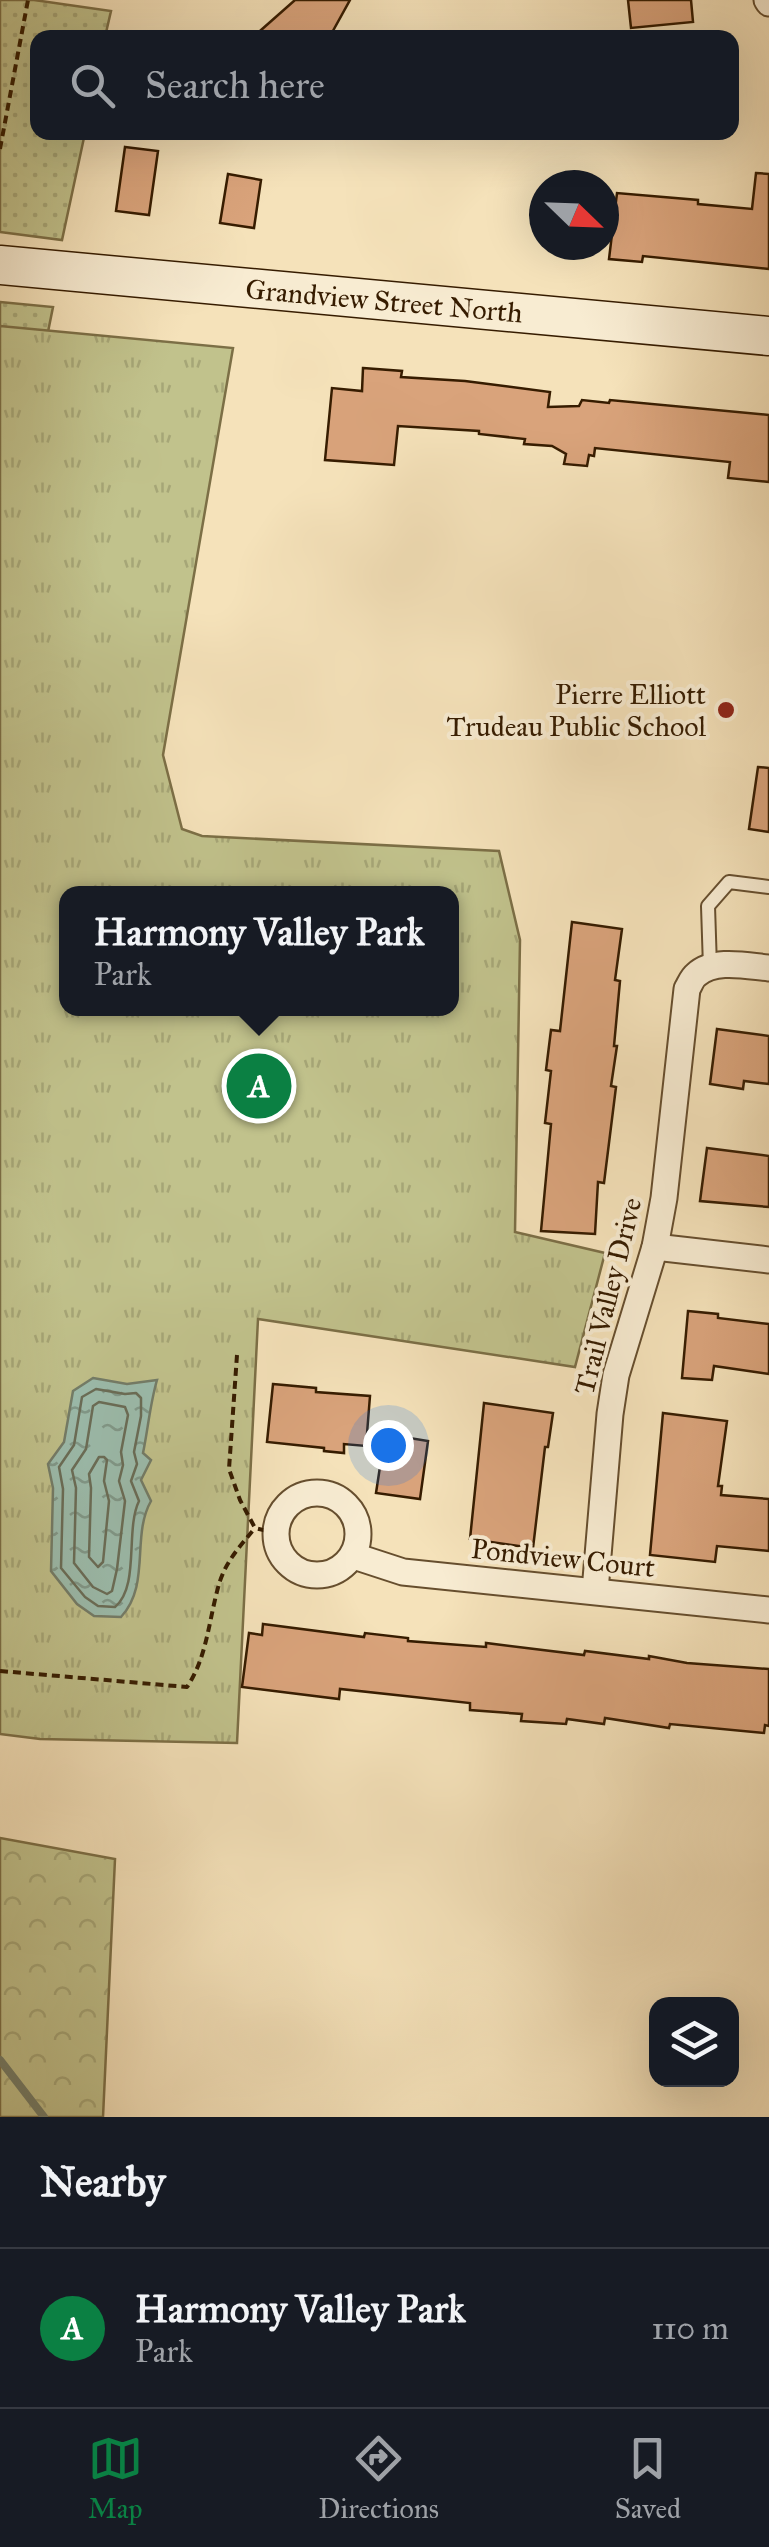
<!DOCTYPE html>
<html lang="en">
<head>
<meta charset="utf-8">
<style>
	:root { --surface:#171b24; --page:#20242c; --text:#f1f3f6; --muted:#9ea1a6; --line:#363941; --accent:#0b8043 }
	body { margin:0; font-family:"IM FELL Great Primer",serif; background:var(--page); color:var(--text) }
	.controls { position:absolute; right:30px; bottom:30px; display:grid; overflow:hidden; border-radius:20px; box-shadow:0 10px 40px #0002 }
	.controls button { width:90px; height:90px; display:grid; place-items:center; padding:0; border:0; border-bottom:2px solid var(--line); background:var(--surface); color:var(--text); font:50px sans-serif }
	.compass { position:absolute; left:529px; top:170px; width:90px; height:90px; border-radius:50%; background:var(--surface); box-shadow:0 10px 40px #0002; rotate:113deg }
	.you { position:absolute; left:388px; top:1445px; width:35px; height:35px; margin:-25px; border:8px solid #fff; border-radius:50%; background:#1a73e8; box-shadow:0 0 0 15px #1a73e833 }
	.badge { display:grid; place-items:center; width:65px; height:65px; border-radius:50%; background:var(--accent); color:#fff; font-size:32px; font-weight:700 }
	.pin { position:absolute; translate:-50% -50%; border:5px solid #fff; box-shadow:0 2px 10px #0006 }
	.popup { position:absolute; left:59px; top:886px; width:400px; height:130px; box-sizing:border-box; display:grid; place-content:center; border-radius:20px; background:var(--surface); filter:drop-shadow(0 2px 8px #0005); font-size:32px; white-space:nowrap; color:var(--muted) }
	.popup b { font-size:38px; color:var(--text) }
	.popup::after { content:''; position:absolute; left:50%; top:100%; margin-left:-20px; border:20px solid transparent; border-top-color:var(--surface) }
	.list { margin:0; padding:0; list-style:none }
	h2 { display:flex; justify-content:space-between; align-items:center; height:130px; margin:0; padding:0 40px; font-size:42px }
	h2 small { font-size:32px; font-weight:400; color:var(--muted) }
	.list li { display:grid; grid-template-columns:65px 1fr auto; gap:30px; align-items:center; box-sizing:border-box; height:160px; padding:0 40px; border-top:2px solid var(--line) }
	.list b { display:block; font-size:38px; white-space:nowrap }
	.list p { margin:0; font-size:32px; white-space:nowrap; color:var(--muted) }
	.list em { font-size:32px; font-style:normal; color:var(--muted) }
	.icon { flex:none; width:55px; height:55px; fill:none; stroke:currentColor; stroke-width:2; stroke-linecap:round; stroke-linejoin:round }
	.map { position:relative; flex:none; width:769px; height:2117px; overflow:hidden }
	.search { position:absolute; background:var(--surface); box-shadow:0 10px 40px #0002; left:30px; right:30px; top:30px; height:110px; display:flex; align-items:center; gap:25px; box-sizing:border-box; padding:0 35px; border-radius:20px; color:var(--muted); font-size:38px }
	.sheet { height:290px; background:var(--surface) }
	nav { display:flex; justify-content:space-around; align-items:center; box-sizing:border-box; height:140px; border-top:2px solid var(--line); background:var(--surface); font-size:28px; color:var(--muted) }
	nav a { display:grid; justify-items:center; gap:5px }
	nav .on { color:var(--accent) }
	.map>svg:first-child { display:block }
</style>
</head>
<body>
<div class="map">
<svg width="769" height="2117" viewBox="0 0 769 2117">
	<defs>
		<pattern id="grass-dots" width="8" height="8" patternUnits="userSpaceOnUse" patternTransform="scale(2.5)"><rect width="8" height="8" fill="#c1c28c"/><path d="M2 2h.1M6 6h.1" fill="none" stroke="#a6a677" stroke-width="1.8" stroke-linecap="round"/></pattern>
		<pattern id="forest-crowns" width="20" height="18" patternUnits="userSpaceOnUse" patternTransform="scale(2.5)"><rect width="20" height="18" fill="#c1c28c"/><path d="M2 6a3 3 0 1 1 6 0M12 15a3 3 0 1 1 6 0" fill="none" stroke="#a6a677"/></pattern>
		<pattern id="park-tufts" width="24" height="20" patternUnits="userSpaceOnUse" patternTransform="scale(2.5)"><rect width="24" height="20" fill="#c1c28c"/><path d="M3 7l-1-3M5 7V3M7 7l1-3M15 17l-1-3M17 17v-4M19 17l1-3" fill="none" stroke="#a6a677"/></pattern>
		<pattern id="water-ripples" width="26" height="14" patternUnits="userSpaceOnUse" patternTransform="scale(2.5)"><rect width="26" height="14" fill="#9cbeaf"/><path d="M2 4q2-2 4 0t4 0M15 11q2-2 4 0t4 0" fill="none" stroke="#809a8c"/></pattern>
	</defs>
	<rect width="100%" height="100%" fill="#f5e2ba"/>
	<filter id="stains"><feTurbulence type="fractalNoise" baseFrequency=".002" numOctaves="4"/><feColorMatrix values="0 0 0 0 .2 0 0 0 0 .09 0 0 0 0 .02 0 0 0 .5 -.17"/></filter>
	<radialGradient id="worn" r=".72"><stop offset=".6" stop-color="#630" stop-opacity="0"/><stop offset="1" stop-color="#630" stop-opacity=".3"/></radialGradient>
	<g fill="url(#grass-dots)" stroke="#7c6f46" stroke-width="2.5">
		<polygon points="0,0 34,0 111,11 105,37 38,38 38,132 85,133 62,240 0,232"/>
		<polygon points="0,302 53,307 0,569"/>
	</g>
	<polygon fill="url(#forest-crowns)" stroke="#7c6f46" stroke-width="2.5" points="0,1838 115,1859 103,2117 0,2117"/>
	<path fill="url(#park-tufts)" stroke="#7c6f46" stroke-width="2.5" fill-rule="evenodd" d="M0,326L233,348L163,755L182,829L202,836L499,851L520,940L515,1232L605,1253L575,1367L258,1319L237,1743L40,1739L0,1734ZM66,894H452V1008H66Z"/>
	<path fill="url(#water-ripples)" stroke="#737d69" stroke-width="2.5" d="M93,1378L127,1384L157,1380C150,1404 148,1429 143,1453L151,1460L141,1480L151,1501C131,1536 151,1585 121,1617L94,1616L77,1604L51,1571L53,1488L48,1464L64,1442L73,1391Z"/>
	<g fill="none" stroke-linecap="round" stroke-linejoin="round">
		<g stroke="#696d58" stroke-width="2.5">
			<path d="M96,1389L125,1394L136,1393L141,1398V1416L134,1452L137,1464L131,1481L139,1501C125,1530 140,1586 115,1607L98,1606L85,1597L61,1568L63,1489L59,1467L74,1445L82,1397Z"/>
			<polygon points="99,1402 125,1407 128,1415 121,1452 123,1465 119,1481 125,1501 117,1569 112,1591 107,1594 93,1587 74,1563 76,1488 72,1470 86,1449 93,1406"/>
			<polygon points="99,1457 104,1457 107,1460 104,1481 109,1501 103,1562 98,1567 89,1557 91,1488 89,1474"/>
		</g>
		<polyline stroke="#737d69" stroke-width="8" points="0,2060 44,2117"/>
	</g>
	<g fill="#d9a37b" stroke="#361c00" stroke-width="2.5">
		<polygon points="295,0 350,0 329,38 252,38"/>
		<polygon points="628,0 691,0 693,22 631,28"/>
		<polygon points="125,147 158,151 149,215 116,211"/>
		<polygon points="756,173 769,174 769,269 643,256 642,262 609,259 617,193 698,200 698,204 752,209"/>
		<polygon points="228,174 261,180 254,228 220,223"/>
		<polygon points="363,368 402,371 401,377 465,381 550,392 548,407 579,406 582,400 609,403 610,400 769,415 769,482 728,478 730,462 595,448 594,456 589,455 587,466 564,464 566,454 552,446 524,444 525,439 479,434 479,431 398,426 394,465 325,460 332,388 362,391"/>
		<polygon points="758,767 769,768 769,832 749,829"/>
		<polygon points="572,922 622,929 615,980 620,981 614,1046 617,1046 611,1086 616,1087 604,1183 598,1182 595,1234 541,1231 551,1124 545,1123 551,1071 546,1070 551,1030 560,1031"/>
		<polygon points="717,1029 769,1036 769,1084 744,1081 743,1089 710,1084"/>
		<polygon points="707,1148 769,1156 769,1207 700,1201"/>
		<polygon points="688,1311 718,1314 718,1318 769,1324 769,1374 714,1366 712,1380 682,1378"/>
		<polygon points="273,1384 316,1388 316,1392 370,1396 366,1446 344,1444 344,1453 324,1451 324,1448 267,1442"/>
		<polygon points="484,1403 553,1413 548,1447 545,1447 533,1548 470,1539"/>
		<polygon points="663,1413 727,1421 718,1486 722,1486 721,1495 769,1499 769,1551 717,1546 715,1562 650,1555"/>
		<polygon points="385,1434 428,1441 420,1499 376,1493"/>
		<polygon points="263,1624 364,1637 365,1633 408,1638 408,1641 486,1647 486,1643 584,1655 585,1651 649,1659 649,1656 687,1663 769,1669 769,1726 765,1725 764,1733 670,1724 669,1728 605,1718 604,1724 567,1719 566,1724 521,1721 522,1714 470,1710 470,1703 340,1689 339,1699 242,1687 249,1633 262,1635"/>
	</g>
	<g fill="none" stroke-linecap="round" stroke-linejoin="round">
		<defs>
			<polyline id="lane" points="710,967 708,906 729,882 769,887"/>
			<g id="street">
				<polyline points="767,0 769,3"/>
				<polyline points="655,1247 769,1260"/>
				<circle cx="317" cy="1534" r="41"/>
				<polyline points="354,1556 403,1572 769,1610"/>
				<path d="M595,1591L610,1414L616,1375L655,1247L664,1198L687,989C690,984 692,978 696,975C714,958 747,966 769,968"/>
			</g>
			<polyline id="secondary" points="0,265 769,336"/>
		</defs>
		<use href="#lane" stroke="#664e2e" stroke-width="16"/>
		<use href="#street" stroke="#664e2e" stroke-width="29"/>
		<use href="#secondary" stroke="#361c00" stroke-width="41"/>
		<g stroke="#361c00" stroke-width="4" stroke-dasharray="8 5" stroke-linecap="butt">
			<polyline points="0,149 28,0"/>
			<polyline points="237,1355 229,1469 240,1500 255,1528 275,1533"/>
			<path d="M0,1671L187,1687C208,1656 209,1616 220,1581C227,1560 241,1545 255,1528"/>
		</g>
		<use href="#lane" stroke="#f8ecd2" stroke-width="12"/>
		<use href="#street" stroke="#f8ecd2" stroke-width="25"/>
		<use href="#secondary" stroke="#f8ecd2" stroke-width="38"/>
	</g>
	<circle fill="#8f2418" stroke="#f8ecd2" stroke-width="4" cx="726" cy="710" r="10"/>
	<g text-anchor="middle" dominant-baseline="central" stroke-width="8" stroke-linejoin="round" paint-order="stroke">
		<g font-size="28" fill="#361c00" stroke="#f8ecd2">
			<text transform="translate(384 301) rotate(5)">Grandview Street North</text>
			<text transform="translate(608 1296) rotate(-76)">Trail Valley Drive</text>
			<text transform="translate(563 1558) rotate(6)">Pondview Court</text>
		</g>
		<g font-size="28" fill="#361c00" stroke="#f8ecd2" text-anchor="end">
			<text x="706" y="694">Pierre Elliott<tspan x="706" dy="32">Trudeau Public School</tspan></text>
		</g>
	</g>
	<rect width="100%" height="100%" filter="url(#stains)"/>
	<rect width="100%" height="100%" fill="url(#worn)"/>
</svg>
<div class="controls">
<button><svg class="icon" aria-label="layers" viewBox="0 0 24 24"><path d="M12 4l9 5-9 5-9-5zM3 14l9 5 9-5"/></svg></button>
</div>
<svg class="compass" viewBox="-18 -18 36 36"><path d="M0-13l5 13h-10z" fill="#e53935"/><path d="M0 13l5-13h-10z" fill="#9ea1a6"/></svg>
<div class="you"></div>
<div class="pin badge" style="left:259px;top:1086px">A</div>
<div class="popup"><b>Harmony Valley Park</b>Park</div>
<div class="search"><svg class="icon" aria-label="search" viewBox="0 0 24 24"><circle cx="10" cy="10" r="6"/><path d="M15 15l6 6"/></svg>Search here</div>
</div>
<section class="sheet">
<h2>Nearby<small></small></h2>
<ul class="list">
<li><span class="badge">A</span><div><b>Harmony Valley Park</b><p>Park</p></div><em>110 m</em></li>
</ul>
</section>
<nav>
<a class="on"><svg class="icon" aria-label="map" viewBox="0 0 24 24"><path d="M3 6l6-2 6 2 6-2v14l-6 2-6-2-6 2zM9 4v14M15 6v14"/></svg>Map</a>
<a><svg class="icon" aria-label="directions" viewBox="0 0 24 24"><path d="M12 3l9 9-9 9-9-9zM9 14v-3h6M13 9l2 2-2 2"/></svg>Directions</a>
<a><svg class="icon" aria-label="saved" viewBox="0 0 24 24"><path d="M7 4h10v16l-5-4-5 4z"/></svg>Saved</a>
</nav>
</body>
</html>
